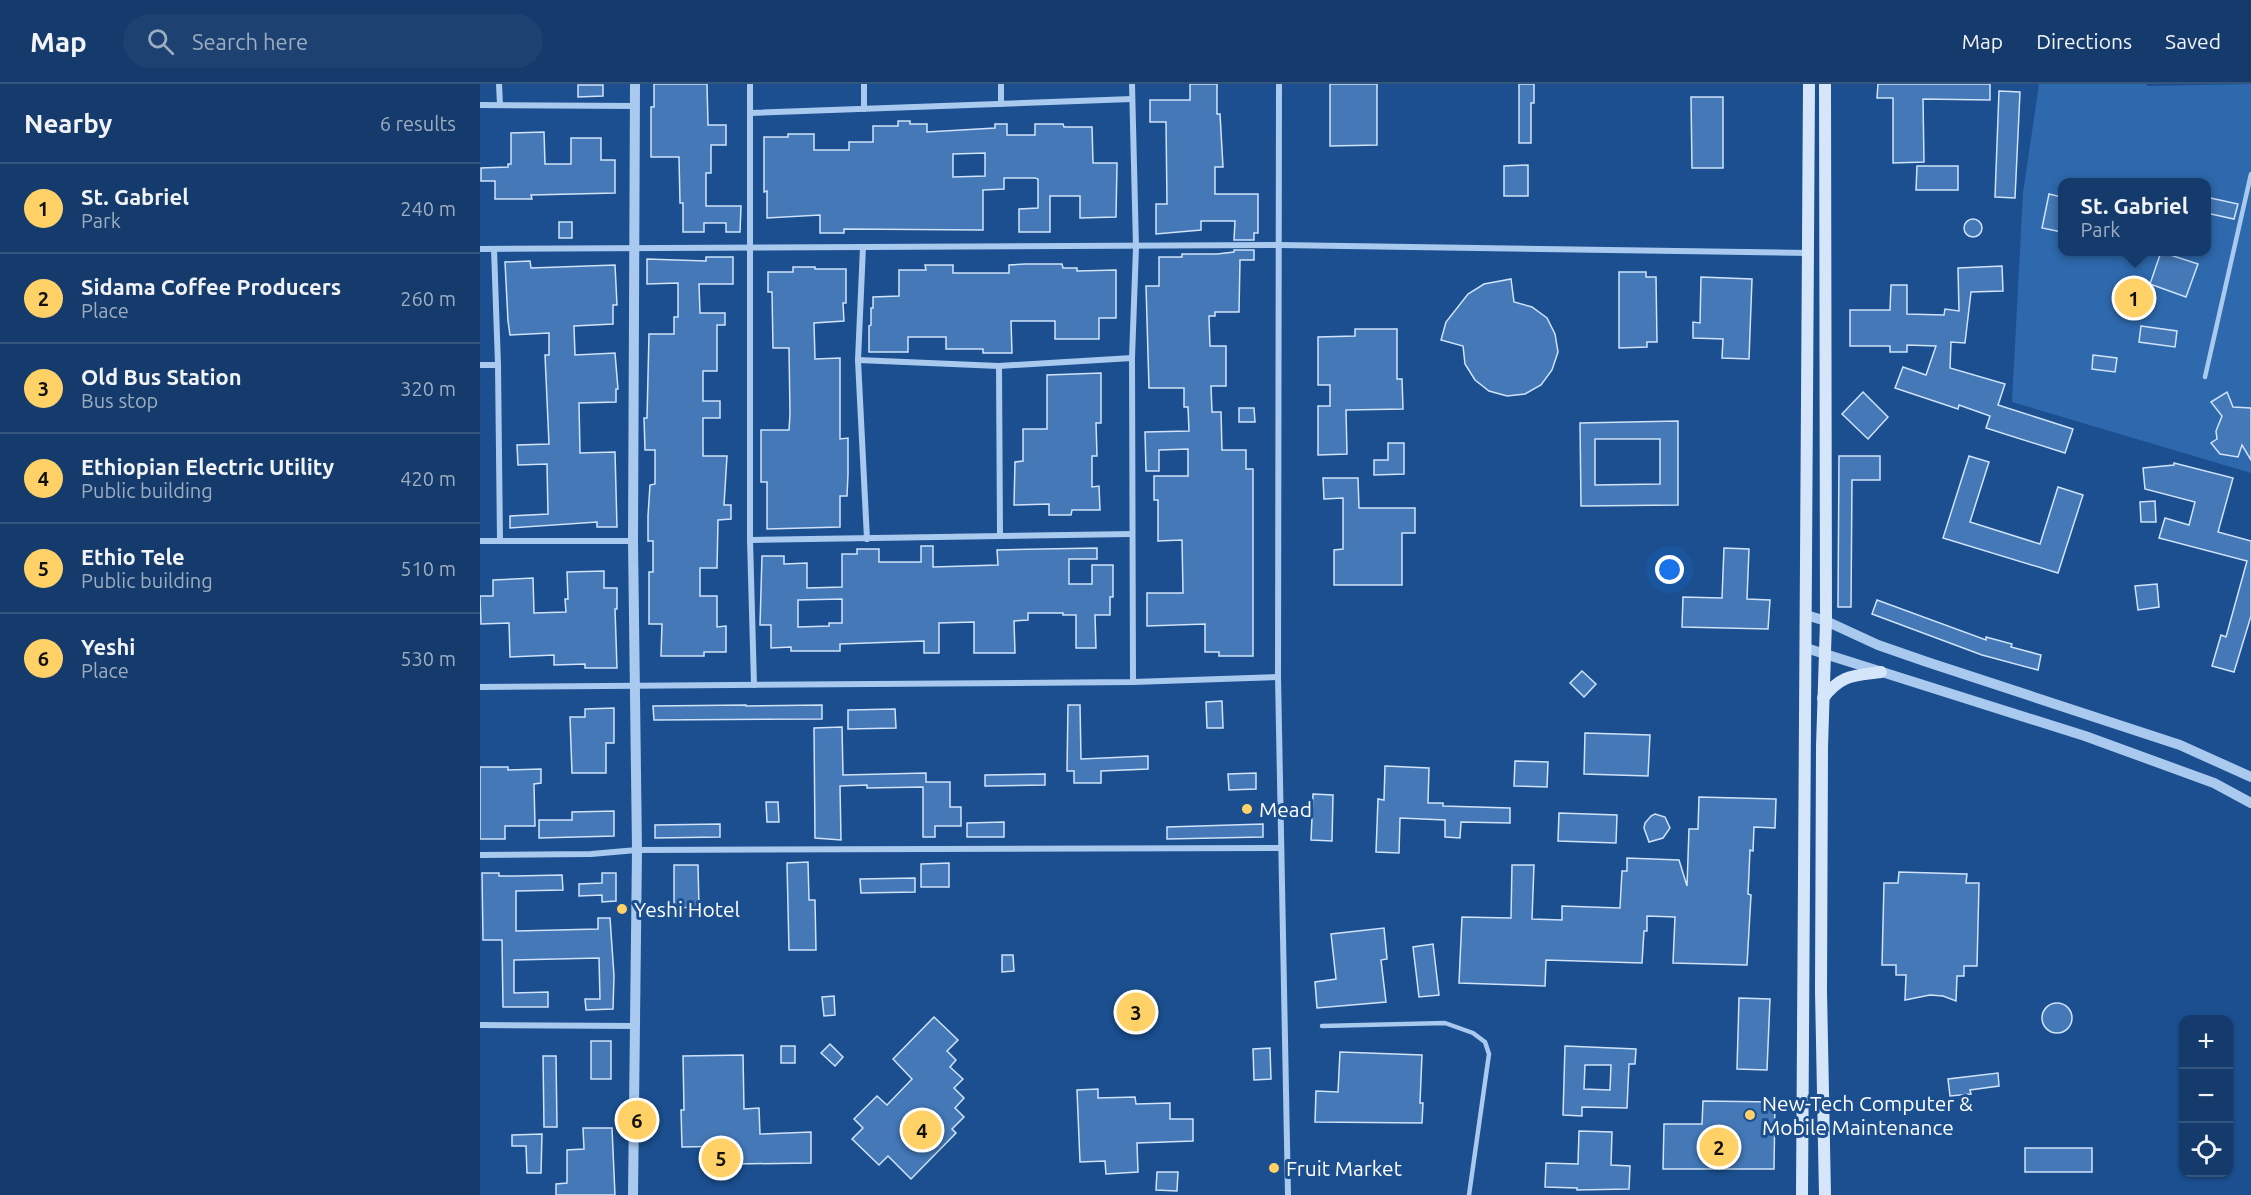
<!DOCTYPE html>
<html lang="en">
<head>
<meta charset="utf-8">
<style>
	:root { --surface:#143b6b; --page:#1d4271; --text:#f1f3f6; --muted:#9dadc1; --line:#33557e; --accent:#ffd166 }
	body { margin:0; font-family:Ubuntu,sans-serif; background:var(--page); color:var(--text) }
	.controls { position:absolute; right:18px; bottom:18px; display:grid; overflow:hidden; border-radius:12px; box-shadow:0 2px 4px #0004 }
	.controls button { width:54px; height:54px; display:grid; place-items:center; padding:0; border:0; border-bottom:2px solid var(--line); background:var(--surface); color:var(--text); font:30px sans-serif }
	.you { position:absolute; left:1190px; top:486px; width:21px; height:21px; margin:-15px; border:4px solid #fff; border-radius:50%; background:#1a73e8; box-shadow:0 0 0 9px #1a73e833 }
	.badge { display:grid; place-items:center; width:39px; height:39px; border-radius:50%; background:var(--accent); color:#111; font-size:20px; font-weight:700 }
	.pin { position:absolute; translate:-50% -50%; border:3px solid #fff; box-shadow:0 2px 6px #0006 }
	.popup { position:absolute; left:1578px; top:94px; width:153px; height:78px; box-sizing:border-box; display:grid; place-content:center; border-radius:12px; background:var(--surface); filter:drop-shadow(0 2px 4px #0005); font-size:20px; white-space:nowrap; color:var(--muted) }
	.popup b { font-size:22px; color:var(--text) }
	.popup::after { content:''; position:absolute; left:50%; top:100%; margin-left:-12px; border:12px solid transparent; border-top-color:var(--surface) }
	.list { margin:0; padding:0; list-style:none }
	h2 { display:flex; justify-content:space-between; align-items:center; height:78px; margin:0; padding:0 24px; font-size:26px }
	h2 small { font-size:20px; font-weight:400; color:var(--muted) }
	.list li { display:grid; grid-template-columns:39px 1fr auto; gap:18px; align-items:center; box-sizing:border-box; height:90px; padding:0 24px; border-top:2px solid var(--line) }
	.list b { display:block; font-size:22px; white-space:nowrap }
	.list p { margin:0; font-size:20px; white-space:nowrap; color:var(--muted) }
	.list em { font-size:20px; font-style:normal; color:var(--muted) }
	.icon { flex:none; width:33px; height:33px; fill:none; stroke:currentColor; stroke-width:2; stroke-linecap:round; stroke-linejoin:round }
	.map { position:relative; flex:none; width:1771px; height:1111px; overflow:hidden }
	header { display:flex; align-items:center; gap:36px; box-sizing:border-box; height:84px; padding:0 30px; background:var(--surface); border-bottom:2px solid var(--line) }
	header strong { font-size:28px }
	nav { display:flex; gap:33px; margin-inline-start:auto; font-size:21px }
	.search { width:420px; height:54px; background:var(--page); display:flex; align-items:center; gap:15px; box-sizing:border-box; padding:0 21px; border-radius:33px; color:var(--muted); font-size:22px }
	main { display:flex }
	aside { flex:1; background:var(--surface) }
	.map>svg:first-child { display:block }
</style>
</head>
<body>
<header>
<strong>Map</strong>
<div class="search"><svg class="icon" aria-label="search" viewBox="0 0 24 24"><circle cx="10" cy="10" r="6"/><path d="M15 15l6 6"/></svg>Search here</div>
<nav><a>Map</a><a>Directions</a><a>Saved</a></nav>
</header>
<main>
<aside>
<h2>Nearby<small>6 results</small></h2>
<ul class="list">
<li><span class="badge">1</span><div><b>St. Gabriel</b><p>Park</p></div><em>240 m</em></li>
<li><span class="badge">2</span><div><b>Sidama Coffee Producers</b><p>Place</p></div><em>260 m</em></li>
<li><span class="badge">3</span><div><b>Old Bus Station</b><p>Bus stop</p></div><em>320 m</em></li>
<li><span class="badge">4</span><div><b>Ethiopian Electric Utility</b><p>Public building</p></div><em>420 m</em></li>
<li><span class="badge">5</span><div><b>Ethio Tele</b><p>Public building</p></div><em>510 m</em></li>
<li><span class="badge">6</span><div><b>Yeshi</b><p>Place</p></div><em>530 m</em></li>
</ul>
</aside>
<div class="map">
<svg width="1771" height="1111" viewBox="0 0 1771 1111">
	<rect width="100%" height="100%" fill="#1b4f8f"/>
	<path fill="#2e69ad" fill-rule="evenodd" d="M1559,0H1667V2L1771,0V389L1532,318L1543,109ZM1582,98H1726V168H1582Z"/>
	<g fill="#4478b7" stroke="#cfe3fa" stroke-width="1.5" fill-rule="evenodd">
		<polygon points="174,0 227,0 228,41 246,41 246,61 231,61 231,89 226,89 226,122 261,122 260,148 246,148 246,139 224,139 224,148 203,148 203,119 200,119 199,73 171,73 171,23 174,23"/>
		<polygon points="710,0 737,0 737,30 740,30 743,83 735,83 735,110 778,110 778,149 774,149 774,156 754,156 755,137 721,137 721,146 676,150 676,120 687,120 686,38 670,38 670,16 710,16"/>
		<polygon points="850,0 897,0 897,61 850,62"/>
		<polygon points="1039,0 1054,0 1054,19 1051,19 1051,59 1039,59"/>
		<polygon points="1398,0 1510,0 1510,16 1443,15 1444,78 1413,79 1413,14 1397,14"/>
		<polygon points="98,1 123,1 123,12 98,13"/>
		<polygon points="1519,7 1540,8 1535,114 1515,113"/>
		<polygon points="1211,13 1243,13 1243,84 1212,84"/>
		<path d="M418,37H430V40H447V48L515,44V40H527V51H555V40H583L584,43H612L613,79H637L636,133L600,134V112H570V148H539V125L558,124V95L555,94H524V105L503,106V146L364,145V149H340V131L287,134V107L284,108V53H308V50H334V66H369V58H393V42H418ZM505,69V92L473,93V70Z"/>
		<polygon points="64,48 65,80 91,80 91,54 121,54 121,76 135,76 135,109 51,111 52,115 15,115 15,97 1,97 1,84 28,83 28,80 31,80 31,49"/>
		<polygon points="1048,81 1048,112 1024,112 1024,82"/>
		<polygon points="1437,82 1478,82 1478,106 1436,106"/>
		<polygon points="1569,110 1582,113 1582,148 1562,144"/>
		<polygon points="1726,113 1758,120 1754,135 1726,129"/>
		<circle cx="1493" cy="144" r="9"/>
		<rect x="79" y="138" width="13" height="16"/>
		<polygon points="754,166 774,166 774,176 760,176 759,228 735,228 735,232 729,232 730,262 746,262 746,302 731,302 732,328 741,328 742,366 766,366 766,385 773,385 773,572 739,572 739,568 725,568 725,540 667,542 667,509 703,509 702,456 678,457 678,416 674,416 674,392 708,392 708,365 679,366 679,387 666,387 665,348 709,347 708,323 704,323 704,304 669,304 666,202 679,202 679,173 702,173 702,170 737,170 754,168"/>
		<polygon points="1681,168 1718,180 1706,213 1670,200"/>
		<polygon points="226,173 253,173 253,200 219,200 220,229 245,229 245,241 237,241 237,287 223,287 223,317 240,317 240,334 223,334 223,372 247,372 244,421 251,421 251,435 238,436 237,484 220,484 220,512 237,512 237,543 246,542 246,568 224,568 224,572 181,572 182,540 169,540 169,488 173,488 173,457 168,457 168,432 170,401 175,400 175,366 165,366 164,334 167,334 169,250 194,250 194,233 198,233 198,199 167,200 167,175 226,177"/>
		<polygon points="50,177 51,184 135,181 137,221 133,221 133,240 94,242 95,271 135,269 138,305 136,305 136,318 99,319 100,369 135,368 137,443 117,443 117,438 30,444 30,432 68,430 67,380 38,381 37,361 69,360 65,271 69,271 69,249 30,251 28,237 25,178"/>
		<polygon points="545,180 582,180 583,184 597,184 597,187 636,186 636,234 619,234 619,255 575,255 575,237 531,237 532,269 503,269 503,265 466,265 466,253 428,253 428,268 389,268 389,242 391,241 391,224 393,224 393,213 419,212 419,186 446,186 445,181 473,181 473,189 529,189 529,181"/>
		<polygon points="1522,182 1523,207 1491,208 1485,259 1471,258 1470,284 1525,300 1518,321 1593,345 1585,369 1506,344 1510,332 1479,321 1478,325 1415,304 1423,283 1446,291 1456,262 1427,261 1427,268 1410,268 1410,262 1370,262 1370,226 1410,226 1411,201 1427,201 1427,230 1464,231 1465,225 1479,227 1478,184"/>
		<polygon points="313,183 335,183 335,185 366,185 366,219 363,219 364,237 334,239 335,275 360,274 360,355 368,354 368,390 367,412 360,412 360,443 287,445 287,398 281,398 281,346 309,346 310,330 309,264 293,264 292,208 288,208 288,188 313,188"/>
		<polygon points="1139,188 1166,188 1166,193 1176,193 1177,258 1167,258 1167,263 1139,264"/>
		<polygon points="1221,193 1272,195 1269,275 1242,274 1243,255 1213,254 1213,238 1220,239"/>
		<polygon points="1031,195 1034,218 1052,223 1067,234 1075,250 1078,268 1072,286 1061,301 1045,310 1027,312 1009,307 995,296 985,280 983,262 961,256 966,238 988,210 1004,200"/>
		<polygon points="1661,242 1697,247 1695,263 1659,258"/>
		<polygon points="875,245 917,245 917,295 922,295 923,325 866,326 867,370 838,371 838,322 850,322 850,301 838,301 838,253 875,252"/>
		<polygon points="1613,271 1637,274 1635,288 1612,285"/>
		<polygon points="621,289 621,339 616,339 617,372 612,372 612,403 619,402 620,426 592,426 591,431 569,431 569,420 534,421 535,378 543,377 543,345 567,345 567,291"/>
		<polygon points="1383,308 1408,333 1388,355 1362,330"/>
		<polygon points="1747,308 1753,323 1771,324 1771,376 1762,361 1758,373 1740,370 1731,359 1737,355 1736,347 1742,332 1731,318"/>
		<polygon points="759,324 774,324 775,338 759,338"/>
		<path d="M1198,337V421L1101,422L1100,339ZM1115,355H1180V400L1115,401Z"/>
		<polygon points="908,359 924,359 924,390 894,391 894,376 908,376"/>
		<polygon points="1359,372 1400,372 1400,396 1372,396 1371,523 1358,523"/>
		<polygon points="1489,372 1509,378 1490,438 1560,460 1578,403 1603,411 1578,489 1463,454"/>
		<polygon points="1694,379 1753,394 1738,448 1771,457 1771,532 1754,588 1732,582 1741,551 1746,553 1767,477 1679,454 1685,434 1709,441 1715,418 1665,405 1663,384 1694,381"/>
		<polygon points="843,394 878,394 879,424 935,424 935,449 922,449 922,501 854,501 854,466 863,465 863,414 844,415"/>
		<polygon points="1675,417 1676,438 1661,438 1660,418"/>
		<path d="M441,462H453V483L518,481L517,466L617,464V475H589V500H612V481H633V513H630V531H615L616,564H596V531H583V529H548V536L534,537L535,569H494V538L459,539V569H444V557L360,560V567H311V563L291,564V541H280L282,472H304V480L327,479V504L362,503V470H377V465H399V478H441ZM362,515V539H349V542L318,543V516Z"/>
		<polygon points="1244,464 1269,465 1267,515 1290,516 1288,545 1202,543 1203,513 1242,514"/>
		<polygon points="124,487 124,504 137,504 137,525 135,525 137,584 105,584 105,580 74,581 74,571 30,573 29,539 1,540 0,512 13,512 13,496 53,494 54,529 86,528 85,515 88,515 87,488"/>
		<polygon points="1677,500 1679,523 1658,526 1655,502"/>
		<polygon points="1397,516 1506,556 1506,553 1532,560 1531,563 1561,571 1558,586 1502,571 1392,530"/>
		<polygon points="1102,587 1116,600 1104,613 1090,599"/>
		<polygon points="742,617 743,644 727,644 726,618"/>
		<polygon points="266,621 266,622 342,621 342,635 174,636 173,622"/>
		<polygon points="588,621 600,621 601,675 668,672 668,685 621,687 621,699 594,699 594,687 587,687"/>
		<polygon points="134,624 134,659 126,659 126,689 92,689 90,633 105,633 105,625"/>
		<polygon points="415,625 416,644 368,645 368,626"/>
		<polygon points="362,643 363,691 446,689 446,698 470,698 470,723 481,723 481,742 455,742 455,753 443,753 443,703 387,704 387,701 360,702 361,756 335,754 334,644"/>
		<polygon points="1105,649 1170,651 1168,692 1104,690"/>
		<polygon points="1035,677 1068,678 1067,703 1034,702"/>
		<polygon points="905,682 949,684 948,719 963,719 963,722 1030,724 1030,739 981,738 980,754 965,753 965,736 920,734 919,769 896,768 898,715 904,716"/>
		<polygon points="0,683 28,683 28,686 61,685 61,699 54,700 55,742 25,742 25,755 0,755"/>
		<polygon points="776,689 776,705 749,706 748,690"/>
		<polygon points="565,690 565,701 505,702 505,691"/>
		<polygon points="833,710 853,711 852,757 831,756"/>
		<polygon points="1219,713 1296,715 1295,744 1274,743 1273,767 1270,766 1268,810 1271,811 1267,881 1193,879 1195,833 1167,832 1167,847 1164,847 1162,879 1066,876 1065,902 979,899 982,833 1031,834 1032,781 1054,781 1052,835 1082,836 1082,822 1140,824 1142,787 1147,787 1147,774 1199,776 1207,802 1209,745 1218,745"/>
		<polygon points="286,718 298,718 299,738 287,738"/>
		<polygon points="134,727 134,752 59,754 59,736 92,736 92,728"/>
		<polygon points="1079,729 1137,731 1136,759 1078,757"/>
		<polygon points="1175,730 1185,733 1190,744 1183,754 1169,758 1164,744 1165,739 1171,732"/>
		<polygon points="524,738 524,753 487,753 487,739"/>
		<polygon points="240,740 240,753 175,754 175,741"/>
		<polygon points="783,740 783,753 687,755 687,743"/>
		<polygon points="328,778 329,816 335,816 336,866 309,866 307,779"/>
		<polygon points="469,779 469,803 441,803 441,780"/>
		<polygon points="194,781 218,781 219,823 194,824"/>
		<polygon points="1419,788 1487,790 1486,799 1499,799 1497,882 1484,882 1484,892 1477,892 1476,917 1463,912 1450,911 1425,916 1426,891 1416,891 1416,881 1402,881 1404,799 1418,799"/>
		<polygon points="2,789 19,789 19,792 35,792 82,791 83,806 36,807 36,847 118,845 118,834 130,834 134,892 133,925 106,926 105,915 120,915 119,874 34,876 34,909 68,908 68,923 23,923 22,856 3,856"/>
		<polygon points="122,789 136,789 136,817 122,818 122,811 99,812 99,800 122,799"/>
		<polygon points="435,794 435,808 381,809 380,795"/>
		<polygon points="904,844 907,875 901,876 906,918 837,924 835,898 856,895 851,850"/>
		<polygon points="953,860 959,911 939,913 933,863"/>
		<polygon points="522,871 533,871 534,887 522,888"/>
		<polygon points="354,912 355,931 344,932 342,913"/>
		<polygon points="1259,914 1290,915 1287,986 1257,985"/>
		<circle cx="1577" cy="934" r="15"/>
		<polygon points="454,933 478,956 467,967 476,976 470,983 483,995 474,1004 484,1014 475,1024 484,1033 472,1045 476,1049 431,1095 408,1072 399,1081 372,1055 383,1044 374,1035 397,1012 407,1021 432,995 413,975"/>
		<rect x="111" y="957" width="20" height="38"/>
		<polygon points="350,960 363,973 355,982 341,969"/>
		<rect x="301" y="962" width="14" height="17"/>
		<path d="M1085,962L1156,965L1155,980H1149L1147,1024L1102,1023V1032L1083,1031ZM1105,981H1131L1130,1006L1104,1005Z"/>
		<polygon points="790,964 791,995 774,996 773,965"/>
		<polygon points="860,968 942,971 940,1019 943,1019 942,1039 835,1038 836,1007 858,1008"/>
		<polygon points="263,971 264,1025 279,1024 280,1050 331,1048 331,1079 254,1080 254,1062 202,1063 201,1026 204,1026 203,972"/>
		<polygon points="63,972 76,972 77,1043 64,1043"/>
		<polygon points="1518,989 1519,1002 1490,1006 1491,1010 1470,1012 1468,995"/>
		<polygon points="618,1005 618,1014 655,1013 656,1020 690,1019 690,1035 713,1035 713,1057 657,1059 658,1088 626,1090 625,1077 600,1078 597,1006"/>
		<polygon points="1223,1017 1295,1018 1294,1085 1183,1085 1184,1040 1222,1040"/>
		<polygon points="103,1044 132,1044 135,1111 76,1111 76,1100 87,1099 87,1066 104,1065"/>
		<polygon points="1099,1047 1132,1048 1131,1081 1150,1082 1149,1105 1097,1106 1097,1104 1065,1103 1066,1079 1098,1080"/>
		<polygon points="62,1050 61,1089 47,1089 46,1062 32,1062 32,1051"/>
		<rect x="1545" y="1064" width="67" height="24"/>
		<polygon points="677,1088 698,1088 697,1107 676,1106"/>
	</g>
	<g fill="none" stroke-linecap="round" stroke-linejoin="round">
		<g stroke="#a9c9ee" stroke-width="4.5">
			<polyline points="1725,293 1771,90"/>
			<polyline points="842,942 965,939 993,949 1005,958 1009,970 989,1111"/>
		</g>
		<g stroke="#a9c9ee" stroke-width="6">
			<polyline points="19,0 20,21"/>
			<polyline points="270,0 270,456 274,601"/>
			<polyline points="384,0 384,25"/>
			<polyline points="521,0 521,20"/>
			<polyline points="652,0 656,163 652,274 653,598"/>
			<polyline points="799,0 798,593 808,1111"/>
			<polyline points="0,21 156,22"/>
			<polyline points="270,29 652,15"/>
			<polyline points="383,163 378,276 387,455"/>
			<polyline points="0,165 799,161 1328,169"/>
			<polyline points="14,165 18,281 20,457"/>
			<polyline points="378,276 519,282 652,274"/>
			<polyline points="0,281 18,281"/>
			<polyline points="519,282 520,451"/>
			<polyline points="270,456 652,450"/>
			<polyline points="0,457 153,457"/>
			<polyline points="0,603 653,598 798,593"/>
			<polyline points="0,771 111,770 157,766 801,764"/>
			<polyline points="0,941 156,942"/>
		</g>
		<g stroke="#a9c9ee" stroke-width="10">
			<polyline points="1326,531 1346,537 1398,561 1447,578 1700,661 1771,693"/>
			<polyline points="1326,564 1605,652 1734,699 1771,719"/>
			<polyline points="153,1111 157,766 153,457 155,0"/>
		</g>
		<g stroke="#d6e6fa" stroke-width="12">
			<polyline points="1345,0 1346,537 1342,663 1341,907 1345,1111"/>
			<path d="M1343,614C1362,590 1373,592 1401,588"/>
			<polyline points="1322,1111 1329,0"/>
		</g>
	</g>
	<g fill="#ffd166" stroke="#1b4f8f" stroke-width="2">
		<circle cx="767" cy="725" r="6"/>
		<circle cx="142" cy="825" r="6"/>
		<circle cx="1270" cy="1031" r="6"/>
		<circle cx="794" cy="1084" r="6"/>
	</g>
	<g text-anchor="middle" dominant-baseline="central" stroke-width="6" stroke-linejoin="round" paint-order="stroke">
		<g font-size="21" fill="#fff" stroke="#1b4f8f" text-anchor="start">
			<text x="779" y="725">Mead</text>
			<text x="154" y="825">Yeshi Hotel</text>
			<text x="1282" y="1019">New-Tech Computer &amp;<tspan x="1282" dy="24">Mobile Maintenance</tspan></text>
			<text x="806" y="1084">Fruit Market</text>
		</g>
	</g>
</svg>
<div class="controls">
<button>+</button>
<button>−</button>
<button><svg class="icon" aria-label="locate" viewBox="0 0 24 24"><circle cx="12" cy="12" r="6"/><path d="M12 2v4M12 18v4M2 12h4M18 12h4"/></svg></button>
</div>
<div class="you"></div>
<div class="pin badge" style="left:1654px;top:214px">1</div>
<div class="popup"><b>St. Gabriel</b>Park</div>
<div class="pin badge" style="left:1239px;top:1063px">2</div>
<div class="pin badge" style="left:656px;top:928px">3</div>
<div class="pin badge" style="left:442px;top:1046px">4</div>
<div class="pin badge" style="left:241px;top:1074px">5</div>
<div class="pin badge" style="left:157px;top:1036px">6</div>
</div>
</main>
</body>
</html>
